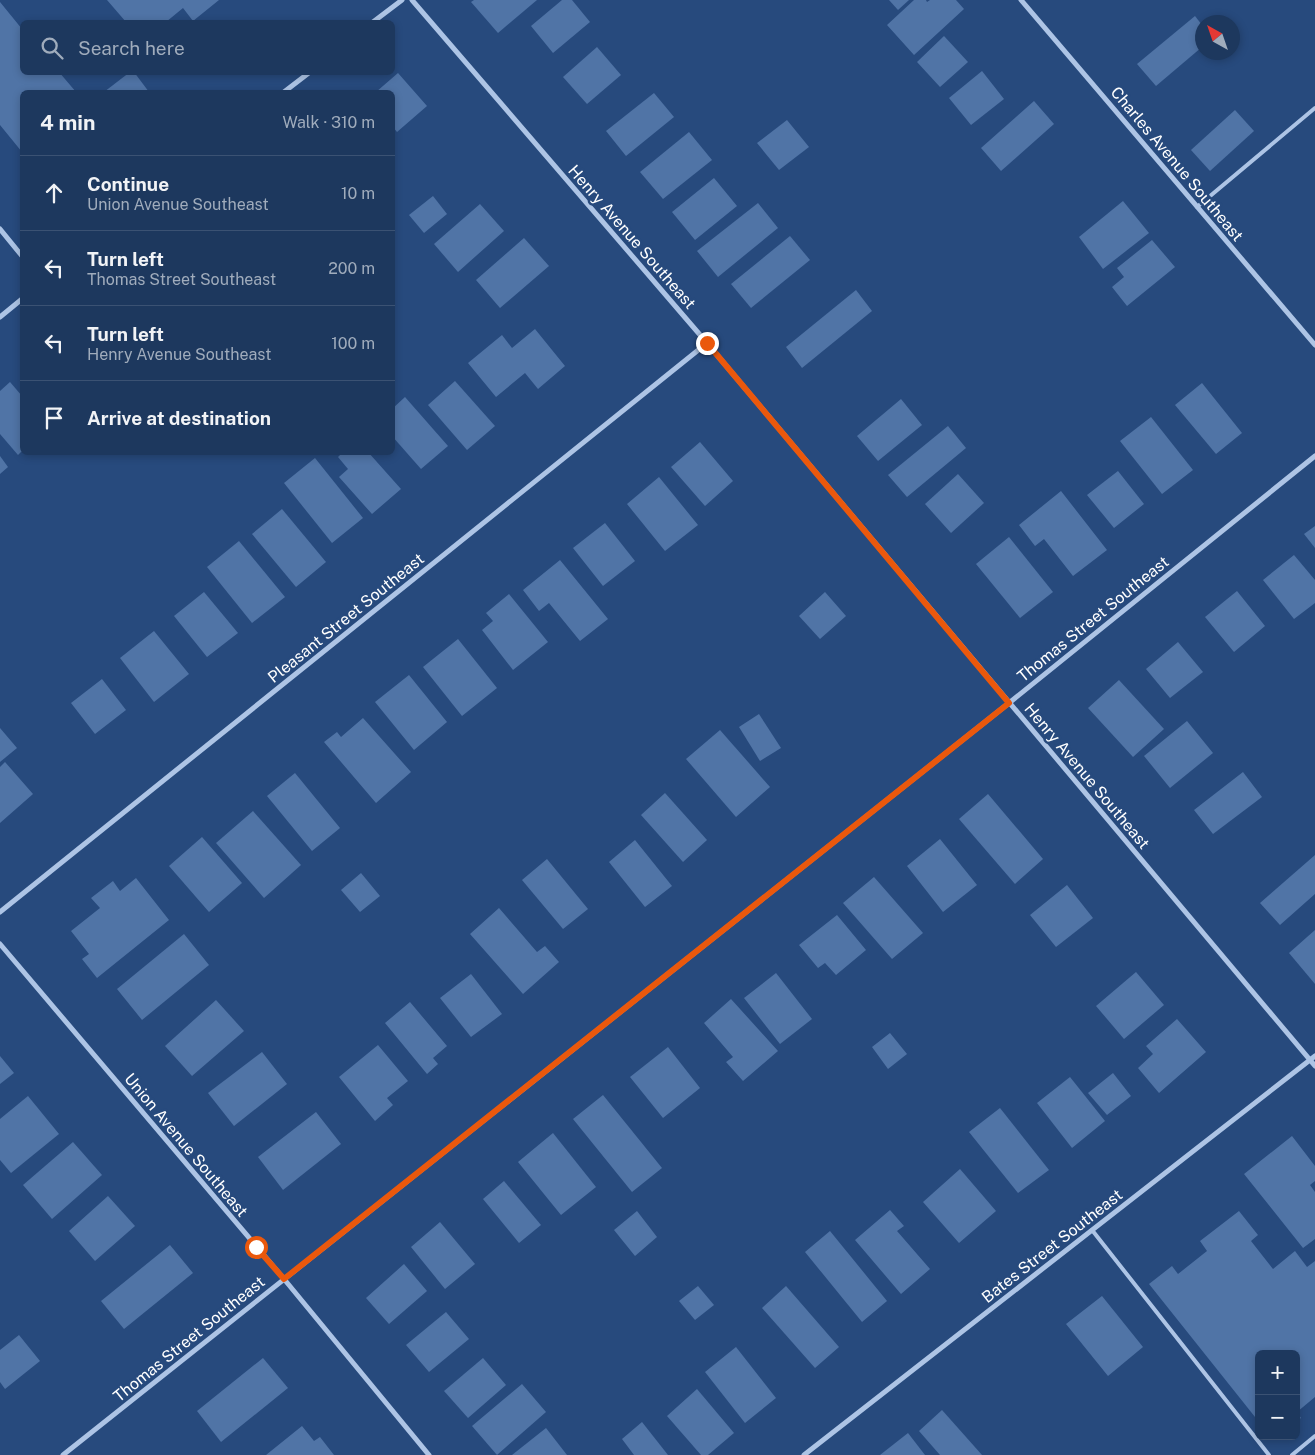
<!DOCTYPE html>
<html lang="en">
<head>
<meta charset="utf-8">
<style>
	:root { --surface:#1d385e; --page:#2a4367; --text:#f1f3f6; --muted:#a0acbc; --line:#3b5273 }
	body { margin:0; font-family:"Public Sans",sans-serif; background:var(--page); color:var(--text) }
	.controls { position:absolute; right:15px; bottom:15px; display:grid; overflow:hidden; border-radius:8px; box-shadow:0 2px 8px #0003 }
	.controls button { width:45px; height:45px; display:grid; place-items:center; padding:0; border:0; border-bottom:1px solid var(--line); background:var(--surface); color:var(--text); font:25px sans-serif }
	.compass { position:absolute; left:1195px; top:15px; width:45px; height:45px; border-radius:50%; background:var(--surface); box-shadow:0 2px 8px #0003; rotate:320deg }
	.stop { position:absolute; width:15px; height:15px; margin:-11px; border:4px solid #ea580c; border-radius:50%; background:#fff }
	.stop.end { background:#ea580c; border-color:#fff; box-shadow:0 1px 5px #0008 }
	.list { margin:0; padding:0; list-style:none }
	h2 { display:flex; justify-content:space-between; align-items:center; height:65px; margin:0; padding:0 20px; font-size:21px }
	h2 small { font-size:16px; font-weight:400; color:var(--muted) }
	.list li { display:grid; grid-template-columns:32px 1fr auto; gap:15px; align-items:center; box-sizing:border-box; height:75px; padding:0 20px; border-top:1px solid var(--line) }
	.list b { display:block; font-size:19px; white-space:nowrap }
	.list p { margin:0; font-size:16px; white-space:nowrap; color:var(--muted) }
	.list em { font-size:16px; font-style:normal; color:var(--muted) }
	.icon { flex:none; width:28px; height:28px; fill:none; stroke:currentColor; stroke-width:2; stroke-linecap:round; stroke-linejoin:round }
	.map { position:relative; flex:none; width:1315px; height:1455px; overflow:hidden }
	.search { position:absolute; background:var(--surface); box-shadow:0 2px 8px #0003; left:20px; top:20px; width:375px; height:55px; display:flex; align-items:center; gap:12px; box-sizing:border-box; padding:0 18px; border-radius:8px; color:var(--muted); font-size:19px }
	.panel { position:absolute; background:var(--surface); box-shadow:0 2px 8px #0003; left:20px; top:90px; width:375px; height:365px; border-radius:8px }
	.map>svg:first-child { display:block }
</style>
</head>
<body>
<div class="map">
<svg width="1315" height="1455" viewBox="0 0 1315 1455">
	<rect width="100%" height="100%" fill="#274a7d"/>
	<g fill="#5074a6">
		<polygon points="107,0 219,0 193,21 183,8 166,22 126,22"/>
		<polygon points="474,0 537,0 498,33 471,2"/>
		<polygon points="562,0 572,0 590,22 553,53 531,26"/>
		<polygon points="889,0 909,0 898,10"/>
		<polygon points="914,0 926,0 927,2 930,0 956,0 964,9 914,55 887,25"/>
		<polygon points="0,2 22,29 22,72 59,72 76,92 22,92 22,152 0,125"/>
		<polygon points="1195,16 1202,25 1202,47 1156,86 1137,64"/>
		<polygon points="944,36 968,62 940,87 917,62"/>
		<polygon points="597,47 621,75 587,104 563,77"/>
		<polygon points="982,71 1004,99 971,125 949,98"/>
		<polygon points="130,72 134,72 149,92 104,92"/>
		<polygon points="398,73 427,106 397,132 392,126 392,92 376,92"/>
		<polygon points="654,93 674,117 626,156 606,131"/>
		<polygon points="1034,101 1054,124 1001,171 981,148"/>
		<polygon points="1235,110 1254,131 1210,171 1191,150"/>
		<polygon points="787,120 809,147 779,170 757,143"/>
		<polygon points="689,132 712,160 663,199 640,172"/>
		<polygon points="714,178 737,206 695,240 672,212"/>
		<polygon points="433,196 447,214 424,233 409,215"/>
		<polygon points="1123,201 1149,233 1103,269 1079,237"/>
		<polygon points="758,203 778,228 718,277 697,251"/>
		<polygon points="480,204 504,231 458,272 434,244"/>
		<polygon points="790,236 810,260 751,308 731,284"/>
		<polygon points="524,238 549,266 500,308 476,280"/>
		<polygon points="1152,240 1175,267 1127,306 1112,287 1124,277 1117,268"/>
		<polygon points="856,290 872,311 802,368 786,347"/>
		<polygon points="535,329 565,366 538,389 525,373 496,397 468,363 502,335 512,348"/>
		<polygon points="455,381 495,426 467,450 428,405"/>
		<polygon points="10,382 22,396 22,451 18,455 0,434 0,391"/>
		<polygon points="1202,383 1242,433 1216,454 1175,405"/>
		<polygon points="405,397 448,446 421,469 392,436 392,409"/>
		<polygon points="901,399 922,425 878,461 857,436"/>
		<polygon points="1151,417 1193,470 1162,494 1120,441"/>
		<polygon points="948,426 966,448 907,497 888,475"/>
		<polygon points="700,442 733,481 705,506 671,467"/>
		<polygon points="343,452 368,452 401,489 372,514 339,477 348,469 338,457"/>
		<polygon points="0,456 8,467 0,474"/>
		<polygon points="315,458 363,518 332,543 284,483"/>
		<polygon points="1118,471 1144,504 1114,528 1087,495"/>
		<polygon points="958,474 984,503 951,533 925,504"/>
		<polygon points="659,477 698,525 665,551 627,504"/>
		<polygon points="1061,491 1107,550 1073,576 1044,539 1035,546 1019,525"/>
		<polygon points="282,509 326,562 296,587 252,534"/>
		<polygon points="605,523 635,561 603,586 573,548"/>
		<polygon points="1315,526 1315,548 1304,534"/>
		<polygon points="1009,537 1053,592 1020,618 976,564"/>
		<polygon points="239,541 285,597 252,623 207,567"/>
		<polygon points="1294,555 1315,580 1315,603 1294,619 1263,580"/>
		<polygon points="560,560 608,619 580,641 549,603 539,611 523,590"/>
		<polygon points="1237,591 1265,626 1234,652 1205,617"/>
		<polygon points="204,592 238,633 207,657 174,616"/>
		<polygon points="825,592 846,616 820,639 799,616"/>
		<polygon points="509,594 548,642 513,670 482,630 493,621 486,613"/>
		<polygon points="154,631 189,674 154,702 120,658"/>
		<polygon points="458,639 497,688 462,716 423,667"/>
		<polygon points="1178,642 1203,672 1170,698 1146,669"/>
		<polygon points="409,675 447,722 414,750 375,702"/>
		<polygon points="102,679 126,710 95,734 71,703"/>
		<polygon points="1119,680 1164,729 1133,757 1088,708"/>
		<polygon points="759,714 781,748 760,761 739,727"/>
		<polygon points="363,718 411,772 376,803 324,742 337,732 341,737"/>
		<polygon points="1187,721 1213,753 1170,788 1144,756"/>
		<polygon points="0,728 17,748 0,762"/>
		<polygon points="720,730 770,787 736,817 686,759"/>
		<polygon points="5,762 33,794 0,823 0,767"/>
		<polygon points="1243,772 1262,797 1213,834 1194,810"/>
		<polygon points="295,773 340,828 312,851 267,796"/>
		<polygon points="665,793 707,840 683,862 641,815"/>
		<polygon points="988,794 1043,859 1015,884 959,819"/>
		<polygon points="253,811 301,865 264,898 216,843"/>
		<polygon points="202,837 242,883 209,912 169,866"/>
		<polygon points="940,839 977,885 943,912 907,866"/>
		<polygon points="635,840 672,886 645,907 609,862"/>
		<polygon points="1315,855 1315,894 1280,925 1260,903"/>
		<polygon points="547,859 588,909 563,929 522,880"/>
		<polygon points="361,873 380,896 360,912 341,890"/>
		<polygon points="874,877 923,933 892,959 843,903"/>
		<polygon points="136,878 169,920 97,978 82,959 89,954 71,931 100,908 91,898 113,881 120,891"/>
		<polygon points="1067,885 1093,918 1056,947 1030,915"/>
		<polygon points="499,908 537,952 545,946 559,962 523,994 470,934"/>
		<polygon points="837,915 866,950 836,975 825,963 818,968 799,945"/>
		<polygon points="1315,930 1315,984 1289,953"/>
		<polygon points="184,934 209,965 142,1020 117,989"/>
		<polygon points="1136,972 1164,1005 1124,1039 1096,1006"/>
		<polygon points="776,973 812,1019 780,1044 744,998"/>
		<polygon points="471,974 502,1014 471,1037 440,998"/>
		<polygon points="731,999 778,1051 743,1081 726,1062 733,1057 704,1023"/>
		<polygon points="216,1000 244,1031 192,1076 165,1046"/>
		<polygon points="410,1002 447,1046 433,1058 438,1064 427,1074 385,1023"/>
		<polygon points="1177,1019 1206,1052 1159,1093 1138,1068 1153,1054 1146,1046"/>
		<polygon points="890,1033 907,1054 888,1069 872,1047"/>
		<polygon points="378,1045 408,1081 387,1098 393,1105 375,1121 339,1077"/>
		<polygon points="668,1047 700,1088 663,1118 630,1077"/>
		<polygon points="262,1052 287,1084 234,1126 208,1093"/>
		<polygon points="0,1056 14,1073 0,1084"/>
		<polygon points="1113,1073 1131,1096 1107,1115 1088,1093"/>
		<polygon points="1070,1077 1105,1121 1072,1148 1037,1103"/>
		<polygon points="603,1095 662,1168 632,1192 573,1119"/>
		<polygon points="28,1096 59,1134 11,1173 0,1160 0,1119"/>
		<polygon points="1000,1108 1049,1170 1018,1193 969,1132"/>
		<polygon points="316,1112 341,1144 283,1190 258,1157"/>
		<polygon points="553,1133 596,1187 561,1215 518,1162"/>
		<polygon points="1292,1136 1315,1166 1315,1181 1310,1185 1315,1192 1315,1239 1303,1248 1244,1174"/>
		<polygon points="73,1142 102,1175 52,1219 23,1185"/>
		<polygon points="960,1169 996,1211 959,1243 923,1202"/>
		<polygon points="504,1181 541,1225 519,1243 483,1199"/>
		<polygon points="108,1196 135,1226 95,1261 69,1231"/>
		<polygon points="890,1210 904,1226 897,1231 930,1269 901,1294 855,1240"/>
		<polygon points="637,1211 657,1237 635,1256 614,1230"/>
		<polygon points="1239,1211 1258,1235 1251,1241 1273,1269 1295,1251 1307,1267 1315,1261 1315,1397 1297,1412 1301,1418 1296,1421 1296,1354 1259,1354 1259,1422 1149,1284 1172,1266 1178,1274 1207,1251 1200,1241"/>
		<polygon points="440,1222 475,1264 445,1289 411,1247"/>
		<polygon points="830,1231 887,1301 862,1322 805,1252"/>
		<polygon points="170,1245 193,1273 124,1329 101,1301"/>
		<polygon points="404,1264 427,1291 389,1324 366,1298"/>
		<polygon points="698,1286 714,1305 695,1320 679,1301"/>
		<polygon points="786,1286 839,1347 815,1368 762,1308"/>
		<polygon points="1102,1296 1143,1347 1108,1376 1066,1324"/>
		<polygon points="446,1312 469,1339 429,1372 406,1345"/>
		<polygon points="19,1335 40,1361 5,1389 0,1382 0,1350"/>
		<polygon points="736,1347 776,1398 745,1423 705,1372"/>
		<polygon points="263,1358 288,1388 221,1442 197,1411"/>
		<polygon points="483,1358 506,1385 468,1418 444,1391"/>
		<polygon points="522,1384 546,1412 497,1455 472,1426"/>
		<polygon points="697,1389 734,1433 708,1455 701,1455 667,1416"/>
		<polygon points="942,1410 982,1455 940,1455 919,1431"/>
		<polygon points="642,1422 668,1455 634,1455 622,1439"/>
		<polygon points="302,1426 314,1441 320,1437 334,1455 266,1455"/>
		<polygon points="546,1428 567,1455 512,1455"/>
		<polygon points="908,1433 925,1455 880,1455"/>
	</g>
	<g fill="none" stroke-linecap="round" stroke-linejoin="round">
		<g stroke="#adc4e5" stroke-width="4">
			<polyline points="1197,207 1315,108"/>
			<polyline points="1092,1230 1269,1455"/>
			<polyline points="1292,1455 1315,1436"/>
		</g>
		<g stroke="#adc4e5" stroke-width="5">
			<polyline points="412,0 707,343 1315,1066"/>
			<polyline points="1021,0 1315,345"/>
			<polyline points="373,22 402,0"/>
			<polyline points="284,92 310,72"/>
			<polyline points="0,229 22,256"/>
			<polyline points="0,317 22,299"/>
			<polyline points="0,912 707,343"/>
			<polyline points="0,944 284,1279 429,1455"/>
			<polyline points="63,1455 1009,703 1315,456"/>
			<polyline points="804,1455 1315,1056"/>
		</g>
	</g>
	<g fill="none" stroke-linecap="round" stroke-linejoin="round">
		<polyline stroke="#ea580c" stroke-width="6" points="256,1247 284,1279 1009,703 707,343"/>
	</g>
	<g text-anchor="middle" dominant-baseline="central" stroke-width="5" stroke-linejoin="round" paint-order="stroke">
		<g font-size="16" fill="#fff" stroke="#274a7d">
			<text transform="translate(1177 164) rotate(50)">Charles Avenue Southeast</text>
			<text transform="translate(632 237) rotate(49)">Henry Avenue Southeast</text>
			<text transform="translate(346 618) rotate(-39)">Pleasant Street Southeast</text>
			<text transform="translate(1093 619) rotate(-39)">Thomas Street Southeast</text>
			<text transform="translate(1087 776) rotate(50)">Henry Avenue Southeast</text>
			<text transform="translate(186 1145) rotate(50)">Union Avenue Southeast</text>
			<text transform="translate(1052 1246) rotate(-38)">Bates Street Southeast</text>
			<text transform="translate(189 1339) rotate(-39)">Thomas Street Southeast</text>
		</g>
	</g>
</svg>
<div class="controls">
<button>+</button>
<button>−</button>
</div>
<svg class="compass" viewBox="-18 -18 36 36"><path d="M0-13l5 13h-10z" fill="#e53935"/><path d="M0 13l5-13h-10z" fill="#a0acbc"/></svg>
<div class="stop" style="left:256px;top:1247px"></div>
<div class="stop end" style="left:707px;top:343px"></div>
<div class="search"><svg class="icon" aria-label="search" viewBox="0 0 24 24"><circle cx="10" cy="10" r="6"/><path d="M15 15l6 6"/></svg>Search here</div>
<section class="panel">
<h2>4 min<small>Walk · 310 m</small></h2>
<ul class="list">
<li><svg class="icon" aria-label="ahead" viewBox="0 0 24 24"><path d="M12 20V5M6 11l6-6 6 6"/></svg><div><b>Continue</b><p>Union Avenue Southeast</p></div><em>10 m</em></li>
<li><svg class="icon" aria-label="left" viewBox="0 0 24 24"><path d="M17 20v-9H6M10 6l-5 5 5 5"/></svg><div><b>Turn left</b><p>Thomas Street Southeast</p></div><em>200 m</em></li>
<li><svg class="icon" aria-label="left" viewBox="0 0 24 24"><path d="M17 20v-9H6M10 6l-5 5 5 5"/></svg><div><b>Turn left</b><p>Henry Avenue Southeast</p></div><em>100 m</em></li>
<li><svg class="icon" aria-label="arrive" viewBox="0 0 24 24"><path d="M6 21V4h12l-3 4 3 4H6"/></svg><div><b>Arrive at destination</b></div></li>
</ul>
</section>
</div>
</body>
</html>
